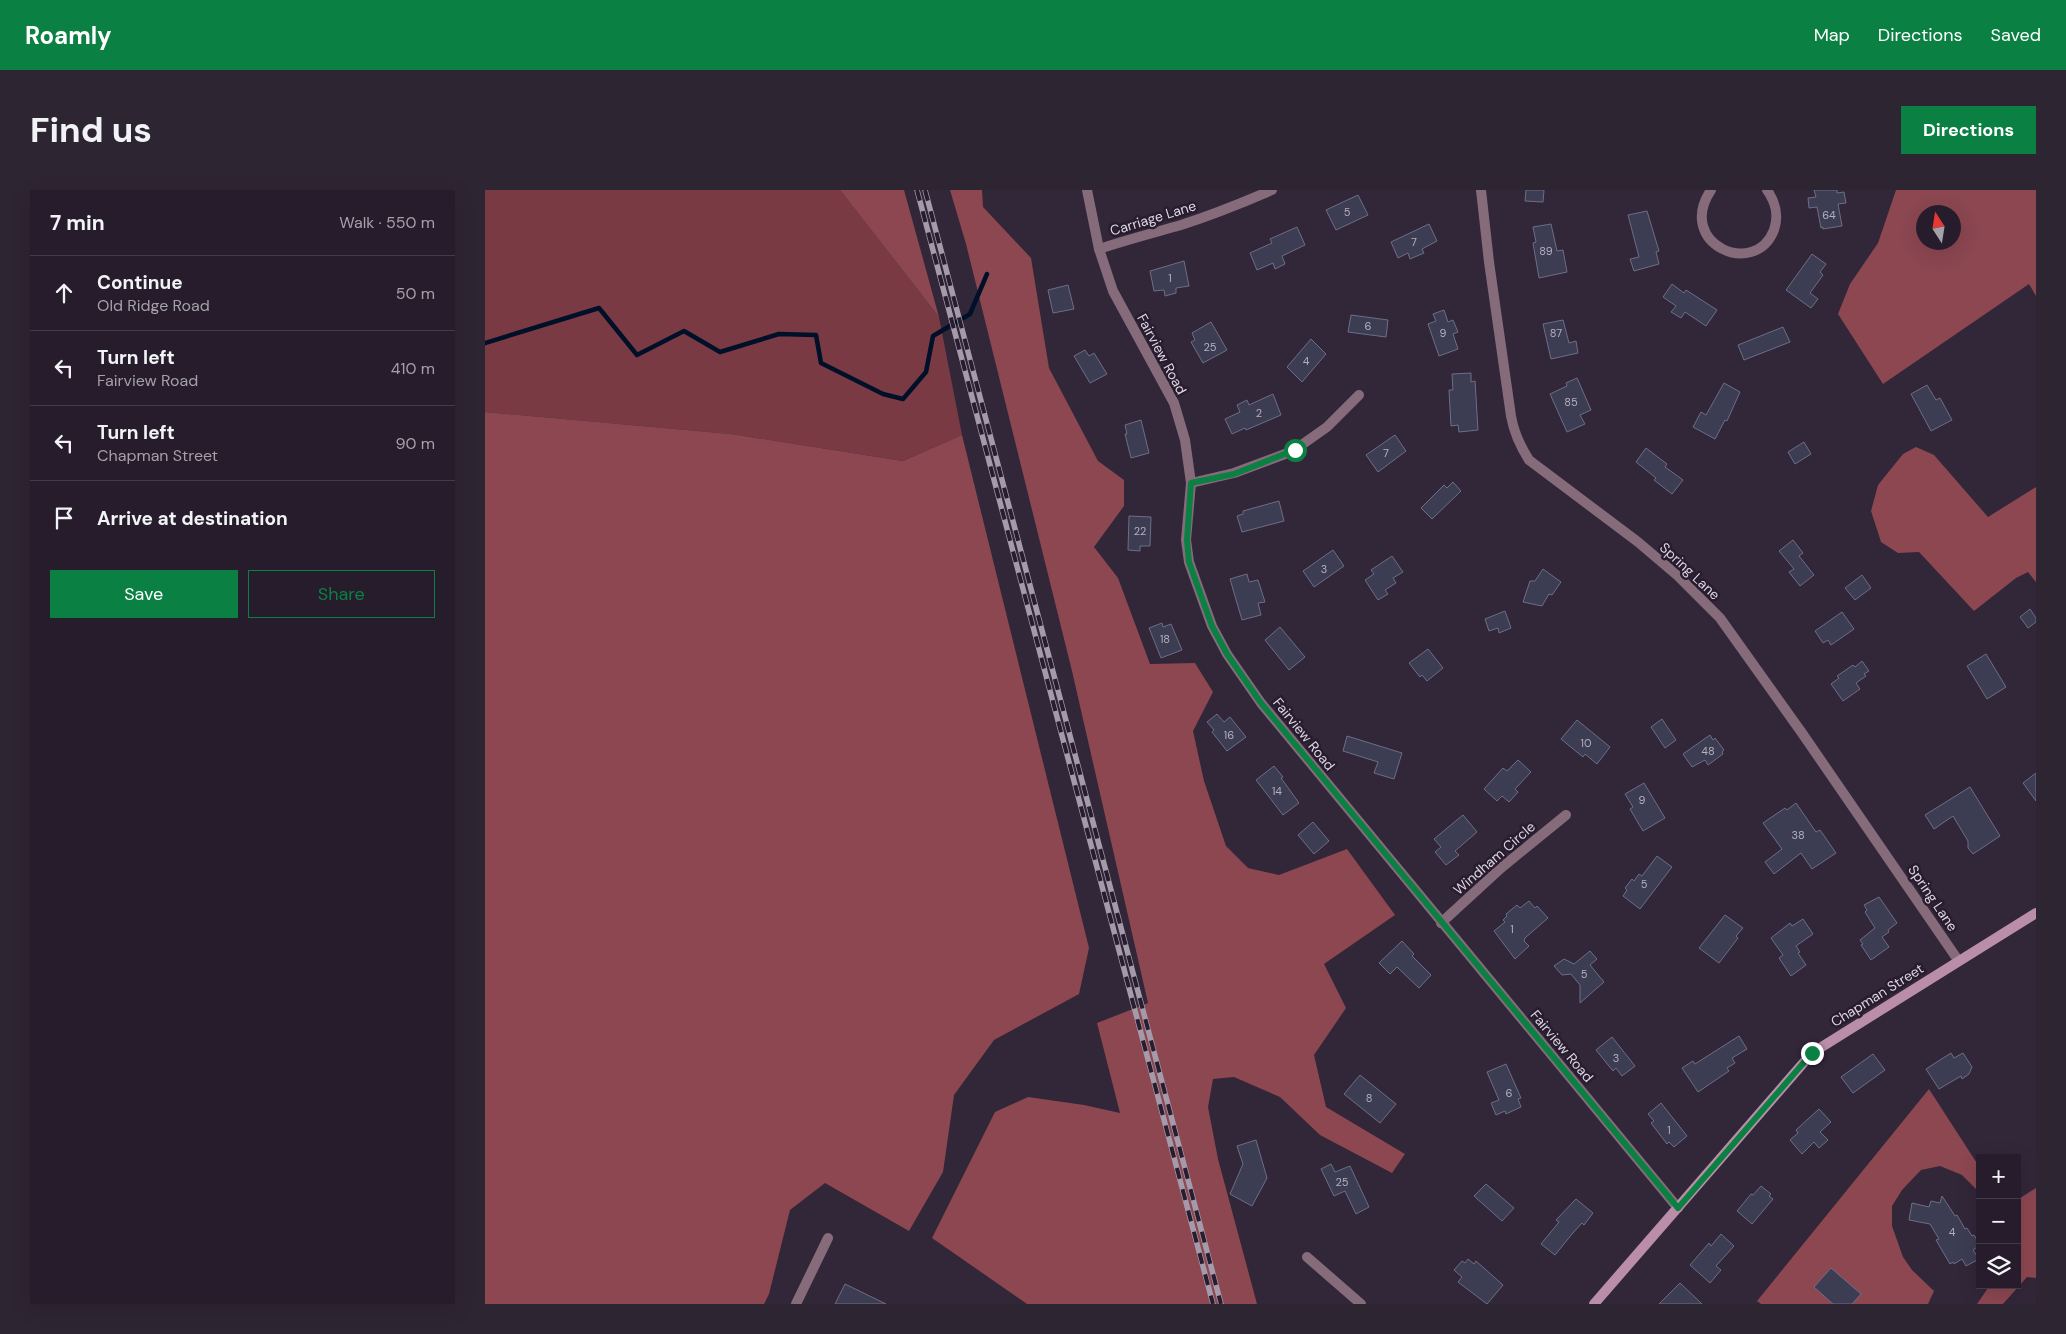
<!DOCTYPE html>
<html lang="en">
<head>
<meta charset="utf-8">
<style>
	:root { --surface:#261c2b; --page:#2e2533; --text:#f1f3f6; --muted:#a4a1a9; --line:#423a47; --accent:#0b8043 }
	body { margin:0; font-family:"DM Sans",sans-serif; background:var(--page); color:var(--text) }
	.controls { position:absolute; right:15px; bottom:15px; display:grid; overflow:hidden; border-radius:0px; box-shadow:0 5px 20px #0002 }
	.controls button { width:45px; height:45px; display:grid; place-items:center; padding:0; border:0; border-bottom:1px solid var(--line); background:var(--surface); color:var(--text); font:25px sans-serif }
	.compass { position:absolute; left:1431px; top:15px; width:45px; height:45px; border-radius:50%; background:var(--surface); box-shadow:0 5px 20px #0002; rotate:348deg }
	.stop { position:absolute; width:15px; height:15px; margin:-11px; border:4px solid #0b8043; border-radius:50%; background:#fff }
	.stop.end { background:#0b8043; border-color:#fff; box-shadow:0 1px 5px #0008 }
	.list { margin:0; padding:0; list-style:none }
	h2 { display:flex; justify-content:space-between; align-items:center; height:65px; margin:0; padding:0 20px; font-size:21px }
	h2 small { font-size:16px; font-weight:400; color:var(--muted) }
	.list li { display:grid; grid-template-columns:32px 1fr auto; gap:15px; align-items:center; box-sizing:border-box; height:75px; padding:0 20px; border-top:1px solid var(--line) }
	.list b { display:block; font-size:19px; white-space:nowrap }
	.list p { margin:0; font-size:16px; white-space:nowrap; color:var(--muted) }
	.list em { font-size:16px; font-style:normal; color:var(--muted) }
	.actions { display:flex; gap:10px; padding:15px 20px }
	.actions a { flex:1; padding:11px 0; border:1px solid var(--accent); border-radius:0px; text-align:center; font-size:18px; color:var(--accent) }
	.actions .main { background:var(--accent); color:#fff }
	.icon { flex:none; width:28px; height:28px; fill:none; stroke:currentColor; stroke-width:2; stroke-linecap:round; stroke-linejoin:round }
	.map { position:relative; flex:none; width:1551px; height:1114px; overflow:hidden; border-radius:0px }
	header { display:flex; align-items:center; gap:30px; box-sizing:border-box; height:70px; padding:0 25px; background:var(--accent); color:#fff }
	header strong { font-size:24px }
	nav { display:flex; gap:28px; margin-inline-start:auto; font-size:18px }
	.intro { display:flex; align-items:center; justify-content:space-between; box-sizing:border-box; height:120px; padding:0 30px }
	h1 { margin:0; font-size:35px }
	.button { padding:12px 22px; border-radius:0px; background:var(--accent); color:#fff; font-size:18px; font-weight:700 }
	main { display:flex; gap:30px; padding:0 30px }
	aside { flex:1; background:var(--surface); border-radius:0px; box-shadow:0 5px 20px #0002 }
	.map>svg:first-child { display:block }
</style>
</head>
<body>
<header>
<strong>Roamly</strong>
<nav><a>Map</a><a>Directions</a><a>Saved</a></nav>
</header>
<div class="intro"><h1>Find us</h1><a class="button">Directions</a></div>
<main>
<aside>
<h2>7 min<small>Walk · 550 m</small></h2>
<ul class="list">
<li><svg class="icon" aria-label="ahead" viewBox="0 0 24 24"><path d="M12 20V5M6 11l6-6 6 6"/></svg><div><b>Continue</b><p>Old Ridge Road</p></div><em>50 m</em></li>
<li><svg class="icon" aria-label="left" viewBox="0 0 24 24"><path d="M17 20v-9H6M10 6l-5 5 5 5"/></svg><div><b>Turn left</b><p>Fairview Road</p></div><em>410 m</em></li>
<li><svg class="icon" aria-label="left" viewBox="0 0 24 24"><path d="M17 20v-9H6M10 6l-5 5 5 5"/></svg><div><b>Turn left</b><p>Chapman Street</p></div><em>90 m</em></li>
<li><svg class="icon" aria-label="arrive" viewBox="0 0 24 24"><path d="M6 21V4h12l-3 4 3 4H6"/></svg><div><b>Arrive at destination</b></div></li>
</ul>
<div class="actions"><a class="main">Save</a><a>Share</a></div>
</aside>
<div class="map">
<svg width="1551" height="1114" viewBox="0 0 1551 1114">
	<rect width="100%" height="100%" fill="#322639"/>
	<polygon fill="#7a3a44" points="0,0 355,0 454,127 477,245 418,271 246,244 0,222"/>
	<g fill="#8c4751" fill-rule="evenodd">
		<polygon points="355,0 419,0 454,127"/>
		<polygon points="465,0 497,0 498,17 546,68 564,178 613,271 639,290 639,316 609,357 633,388 665,474 710,473 728,502 708,541 719,591 741,656 763,678 794,685 862,659 910,725 839,774 861,818 829,865 841,917 920,964 907,983 835,945 795,907 749,887 728,889 723,917 733,969 772,1114 542,1114 447,1048 510,922 543,907 599,915 635,923 612,833 663,813 587,481 481,54"/>
		<path d="M1411,0H1551V106L1544,94L1398,194L1353,124L1365,94L1393,53ZM1438,22H1468V52H1438Z"/>
		<polygon points="0,222 246,244 418,271 477,245 604,758 594,804 509,850 469,905 458,982 424,1041 340,993 305,1020 284,1104 279,1114 0,1114"/>
		<polygon points="1431,257 1449,265 1503,327 1551,297 1551,392 1543,382 1531,388 1489,421 1434,362 1413,363 1396,352 1386,321 1393,295 1418,264"/>
		<polygon points="1444,899 1495,978 1495,1003 1477,985 1455,976 1436,980 1417,1000 1407,1016 1407,1036 1418,1067 1427,1080 1449,1101 1443,1114 1276,1114 1272,1111"/>
		<polygon points="1551,998 1551,1088 1542,1087 1518,1114 1492,1114 1505,1095 1532,1095 1532,1010"/>
	</g>
	<g fill="none" stroke-linecap="round" stroke-linejoin="round">
		<polyline stroke="#001029" stroke-width="4.5" points="0,153 114,118 152,165 199,141 235,162 294,144 331,145 336,173 398,204 418,209 441,182 448,146 485,124 502,84"/>
	</g>
	<g fill="#3c3c53" stroke="#6d6e87">
		<polygon points="1041,0 1059,0 1058,12 1040,11"/>
		<polygon points="1329,0 1352,0 1352,3 1359,2 1361,13 1353,14 1357,36 1338,39 1338,37 1336,38 1332,17 1324,18 1323,8 1331,7"/>
		<polygon points="873,5 883,25 851,40 841,20"/>
		<polygon points="1162,21 1174,61 1171,62 1174,74 1149,81 1145,69 1154,67 1143,25"/>
		<polygon points="944,34 952,51 937,59 939,63 925,69 923,63 913,68 906,52"/>
		<polygon points="1066,34 1072,61 1078,60 1082,82 1054,88 1048,53 1051,52 1048,37"/>
		<polygon points="812,37 820,55 797,66 800,74 790,79 788,73 772,80 765,63 787,53 785,49"/>
		<polygon points="1327,64 1341,74 1335,82 1338,85 1325,103 1333,109 1326,118 1301,100"/>
		<polygon points="699,71 704,96 691,98 691,103 680,106 679,100 669,101 665,81"/>
		<polygon points="1187,94 1199,103 1201,100 1232,120 1221,136 1200,122 1196,128 1186,122 1191,116 1178,107"/>
		<polygon points="583,95 589,119 568,123 563,100"/>
		<polygon points="959,120 963,132 968,130 973,142 968,144 973,159 954,166 943,134 951,131 948,124"/>
		<polygon points="866,125 903,130 901,147 863,142"/>
		<polygon points="1078,130 1084,153 1091,151 1093,163 1066,169 1058,134"/>
		<polygon points="726,132 742,160 718,173 706,152 710,150 707,143"/>
		<polygon points="1298,137 1305,152 1259,170 1253,155"/>
		<polygon points="826,149 841,164 817,192 802,177"/>
		<polygon points="600,160 604,166 609,163 622,184 605,193 589,166"/>
		<polygon points="986,183 986,192 990,191 993,240 974,242 973,235 966,236 964,200 968,200 967,184"/>
		<polygon points="1092,188 1106,220 1095,225 1100,234 1082,242 1065,204 1082,196 1081,193"/>
		<polygon points="1239,193 1255,202 1242,231 1240,230 1230,249 1208,237 1216,222 1221,225"/>
		<polygon points="1442,195 1451,210 1455,208 1467,230 1446,241 1426,204"/>
		<polygon points="788,204 796,225 761,240 760,238 747,244 740,229 755,222 752,215 762,210 764,215"/>
		<polygon points="656,230 664,263 646,268 640,244 642,244 640,235"/>
		<polygon points="910,245 921,261 893,282 881,265"/>
		<polygon points="1319,252 1326,264 1310,274 1303,262"/>
		<polygon points="1161,258 1182,274 1180,277 1198,290 1187,304 1169,290 1171,288 1151,272"/>
		<polygon points="968,292 976,301 947,329 936,318 959,295 962,298"/>
		<polygon points="794,311 799,331 757,342 752,326 758,324 758,321"/>
		<polygon points="644,326 666,327 665,356 655,356 655,361 643,360"/>
		<polygon points="1308,350 1318,363 1314,366 1329,385 1315,396 1304,382 1309,379 1294,361"/>
		<polygon points="848,360 859,376 829,397 818,381"/>
		<polygon points="907,366 918,382 908,388 911,393 900,400 903,404 893,410 880,390 889,384 886,380"/>
		<polygon points="1058,379 1076,392 1067,405 1064,404 1057,416 1038,412 1045,391 1050,391"/>
		<polygon points="762,384 764,392 773,390 780,412 773,413 776,425 757,430 745,389"/>
		<polygon points="1377,385 1386,398 1370,410 1360,398"/>
		<polygon points="1545,419 1551,428 1551,432 1543,438 1535,427"/>
		<polygon points="1020,421 1026,438 1014,443 1013,438 1004,441 1000,429"/>
		<polygon points="1357,422 1369,439 1346,455 1343,450 1338,453 1330,441"/>
		<polygon points="677,433 678,437 686,434 697,460 676,468 664,438"/>
		<polygon points="795,437 820,467 804,480 780,450"/>
		<polygon points="943,459 958,478 942,491 937,485 935,487 924,473"/>
		<polygon points="1501,464 1521,497 1502,509 1482,476"/>
		<polygon points="1377,471 1384,481 1379,484 1381,486 1371,493 1375,499 1358,511 1346,494 1354,488 1352,486 1368,475 1370,477"/>
		<polygon points="732,524 739,532 745,527 761,547 742,561 727,542 729,540 722,532"/>
		<polygon points="1177,529 1191,550 1180,558 1166,537"/>
		<polygon points="1092,530 1125,557 1112,574 1100,564 1098,567 1076,549"/>
		<polygon points="1225,545 1228,550 1230,548 1239,560 1237,562 1238,564 1223,575 1220,570 1207,577 1198,564"/>
		<polygon points="862,546 917,563 909,589 889,583 893,572 858,561"/>
		<polygon points="1033,570 1046,582 1030,599 1033,602 1024,612 1017,606 1012,611 999,599 1018,578 1022,581"/>
		<polygon points="789,576 798,587 796,588 814,613 798,625 771,590"/>
		<polygon points="1551,583 1551,611 1538,593"/>
		<polygon points="1159,593 1180,628 1158,641 1145,619 1148,617 1140,604"/>
		<polygon points="1485,597 1515,646 1488,664 1483,658 1483,651 1468,626 1449,639 1440,625"/>
		<polygon points="1311,613 1331,642 1335,640 1351,663 1327,679 1316,663 1289,684 1280,672 1297,659 1278,633 1300,618 1302,620"/>
		<polygon points="978,625 992,642 970,661 974,665 961,675 950,662 956,657 949,649"/>
		<polygon points="828,632 844,651 829,664 813,645"/>
		<polygon points="1172,666 1187,677 1155,719 1138,706 1142,700 1140,698 1147,689 1149,691 1154,684 1157,686"/>
		<polygon points="1394,707 1412,733 1403,740 1404,742 1397,747 1404,757 1386,770 1376,755 1378,754 1375,750 1390,738 1380,722 1382,720 1379,715"/>
		<polygon points="1044,711 1050,718 1052,716 1063,728 1040,748 1039,751 1044,756 1030,769 1009,741 1020,732 1018,730 1022,726 1021,724 1032,715 1035,718"/>
		<polygon points="1240,725 1258,738 1251,746 1253,748 1234,773 1214,758"/>
		<polygon points="1318,729 1328,744 1311,756 1315,762 1313,763 1321,775 1306,786 1294,768 1298,765 1286,748 1305,733 1307,736"/>
		<polygon points="917,751 929,764 927,766 946,785 934,798 912,777 905,784 894,773"/>
		<polygon points="1105,761 1112,769 1105,775 1119,792 1095,813 1095,795 1086,784 1077,785 1069,776 1079,769 1089,774"/>
		<polygon points="1254,846 1262,859 1247,868 1250,873 1242,878 1244,881 1213,902 1197,878 1208,871 1210,874"/>
		<polygon points="1127,847 1150,876 1137,886 1131,878 1128,881 1111,860"/>
		<polygon points="1466,863 1469,868 1478,863 1487,877 1484,884 1477,889 1476,886 1454,899 1441,879"/>
		<polygon points="1388,864 1400,880 1368,903 1356,887"/>
		<polygon points="1021,874 1036,908 1033,909 1036,917 1021,924 1020,921 1011,925 1006,913 1014,910 1002,882"/>
		<polygon points="875,885 911,914 895,933 859,904"/>
		<polygon points="1176,913 1202,946 1189,957 1184,952 1182,954 1166,933 1169,931 1163,924"/>
		<polygon points="1334,919 1346,932 1335,942 1343,950 1334,958 1329,952 1317,964 1305,950 1313,943 1311,940"/>
		<polygon points="771,950 782,988 767,1016 745,1004 758,974 752,956"/>
		<polygon points="846,974 850,982 865,976 884,1017 871,1024 860,1001 849,1006 836,979"/>
		<polygon points="1001,994 1029,1018 1017,1031 989,1006"/>
		<polygon points="1276,996 1286,1004 1284,1006 1288,1009 1267,1034 1252,1021 1266,1004 1268,1005"/>
		<polygon points="1457,1006 1470,1026 1472,1025 1480,1039 1482,1038 1487,1046 1489,1045 1495,1055 1488,1060 1494,1069 1481,1076 1477,1069 1469,1074 1468,1072 1465,1074 1451,1050 1454,1049 1445,1034 1424,1030 1427,1013 1444,1017 1446,1011 1455,1013"/>
		<polygon points="1091,1009 1108,1023 1099,1035 1097,1033 1087,1044 1070,1065 1056,1054 1074,1032 1071,1030"/>
		<polygon points="1236,1044 1249,1056 1231,1076 1236,1080 1225,1093 1205,1075 1224,1053 1226,1056"/>
		<polygon points="983,1069 989,1074 991,1071 1018,1095 1002,1114 973,1092 977,1087 969,1080 977,1071 980,1073"/>
		<polygon points="1346,1078 1376,1104 1367,1114 1348,1114 1329,1097"/>
		<polygon points="1195,1093 1217,1114 1174,1114"/>
		<polygon points="360,1094 401,1114 350,1114"/>
	</g>
	<g fill="none" stroke-linecap="round" stroke-linejoin="round">
		<g stroke="#866b7b" stroke-width="10">
			<polyline points="602,0 614,59 628,101 689,213 700,250 706,293 701,350 704,372 727,436 742,464 776,513 1193,1018"/>
			<path d="M996,0L1004,72L1026,226C1029,243 1035,256 1044,270L1153,352L1193,386L1235,428L1317,543L1473,770"/>
			<path d="M1226,0C1190,54 1270,89 1289,40C1294,25 1291,13 1282,0"/>
			<path d="M614,59C641,50 668,43 696,35C727,25 757,13 787,0"/>
			<polyline points="706,293 749,283 808,261 842,237 874,205"/>
			<polyline points="956,733 1016,678 1081,625"/>
			<polyline points="822,1067 876,1114"/>
			<polyline points="311,1114 343,1048"/>
		</g>
		<polyline stroke="#ba8ea8" stroke-width="10" points="1109,1114 1327,863 1551,723"/>
		<defs>
			<g id="rail">
				<polyline points="432,0 728,1114"/>
				<polyline points="440,0 736,1114"/>
			</g>
		</defs>
		<use href="#rail" stroke="#a49aa9" stroke-width="5.5"/>
		<use href="#rail" stroke="#281c2f" stroke-width="4" stroke-dasharray="11" stroke-linecap="butt"/>
	</g>
	<g fill="none" stroke-linecap="round" stroke-linejoin="round">
		<polyline stroke="#0b8043" stroke-width="6" points="810,260 749,284 706,293 702,350 704,372 727,436 742,464 776,513 1193,1018 1327,863"/>
	</g>
	<g text-anchor="middle" dominant-baseline="central" stroke-width="5" stroke-linejoin="round" paint-order="stroke">
		<g font-size="11" fill="#b6afbe">
			<text x="862" y="22">5</text>
			<text x="1344" y="25">64</text>
			<text x="929" y="52">7</text>
			<text x="1061" y="61">89</text>
			<text x="685" y="88">1</text>
			<text x="883" y="136">6</text>
			<text x="958" y="143">9</text>
			<text x="1071" y="143">87</text>
			<text x="725" y="157">25</text>
			<text x="821" y="171">4</text>
			<text x="1086" y="212">85</text>
			<text x="774" y="223">2</text>
			<text x="901" y="263">7</text>
			<text x="655" y="341">22</text>
			<text x="839" y="379">3</text>
			<text x="680" y="449">18</text>
			<text x="744" y="545">16</text>
			<text x="1101" y="553">10</text>
			<text x="1223" y="561">48</text>
			<text x="792" y="601">14</text>
			<text x="1157" y="610">9</text>
			<text x="1313" y="645">38</text>
			<text x="1159" y="694">5</text>
			<text x="1027" y="739">1</text>
			<text x="1099" y="784">5</text>
			<text x="1131" y="868">3</text>
			<text x="1024" y="903">6</text>
			<text x="884" y="908">8</text>
			<text x="1184" y="940">1</text>
			<text x="857" y="992">25</text>
			<text x="1467" y="1042">4</text>
		</g>
		<g font-size="14" fill="#ded5e2" stroke="#281c2f">
			<text transform="translate(668 28) rotate(-17)">Carriage Lane</text>
			<text transform="translate(677 164) rotate(62)">Fairview Road</text>
			<text transform="translate(1205 381) rotate(43)">Spring Lane</text>
			<text transform="translate(819 544) rotate(51)">Fairview Road</text>
			<text transform="translate(1009 668) rotate(-41)">Windham Circle</text>
			<text transform="translate(1448 708) rotate(56)">Spring Lane</text>
			<text transform="translate(1392 805) rotate(-32)">Chapman Street</text>
			<text transform="translate(1077 856) rotate(50)">Fairview Road</text>
		</g>
	</g>
</svg>
<div class="controls">
<button>+</button>
<button>−</button>
<button><svg class="icon" aria-label="layers" viewBox="0 0 24 24"><path d="M12 4l9 5-9 5-9-5zM3 14l9 5 9-5"/></svg></button>
</div>
<svg class="compass" viewBox="-18 -18 36 36"><path d="M0-13l5 13h-10z" fill="#e53935"/><path d="M0 13l5-13h-10z" fill="#a4a1a9"/></svg>
<div class="stop" style="left:810px;top:260px"></div>
<div class="stop end" style="left:1327px;top:863px"></div>
</div>
</main>
</body>
</html>
